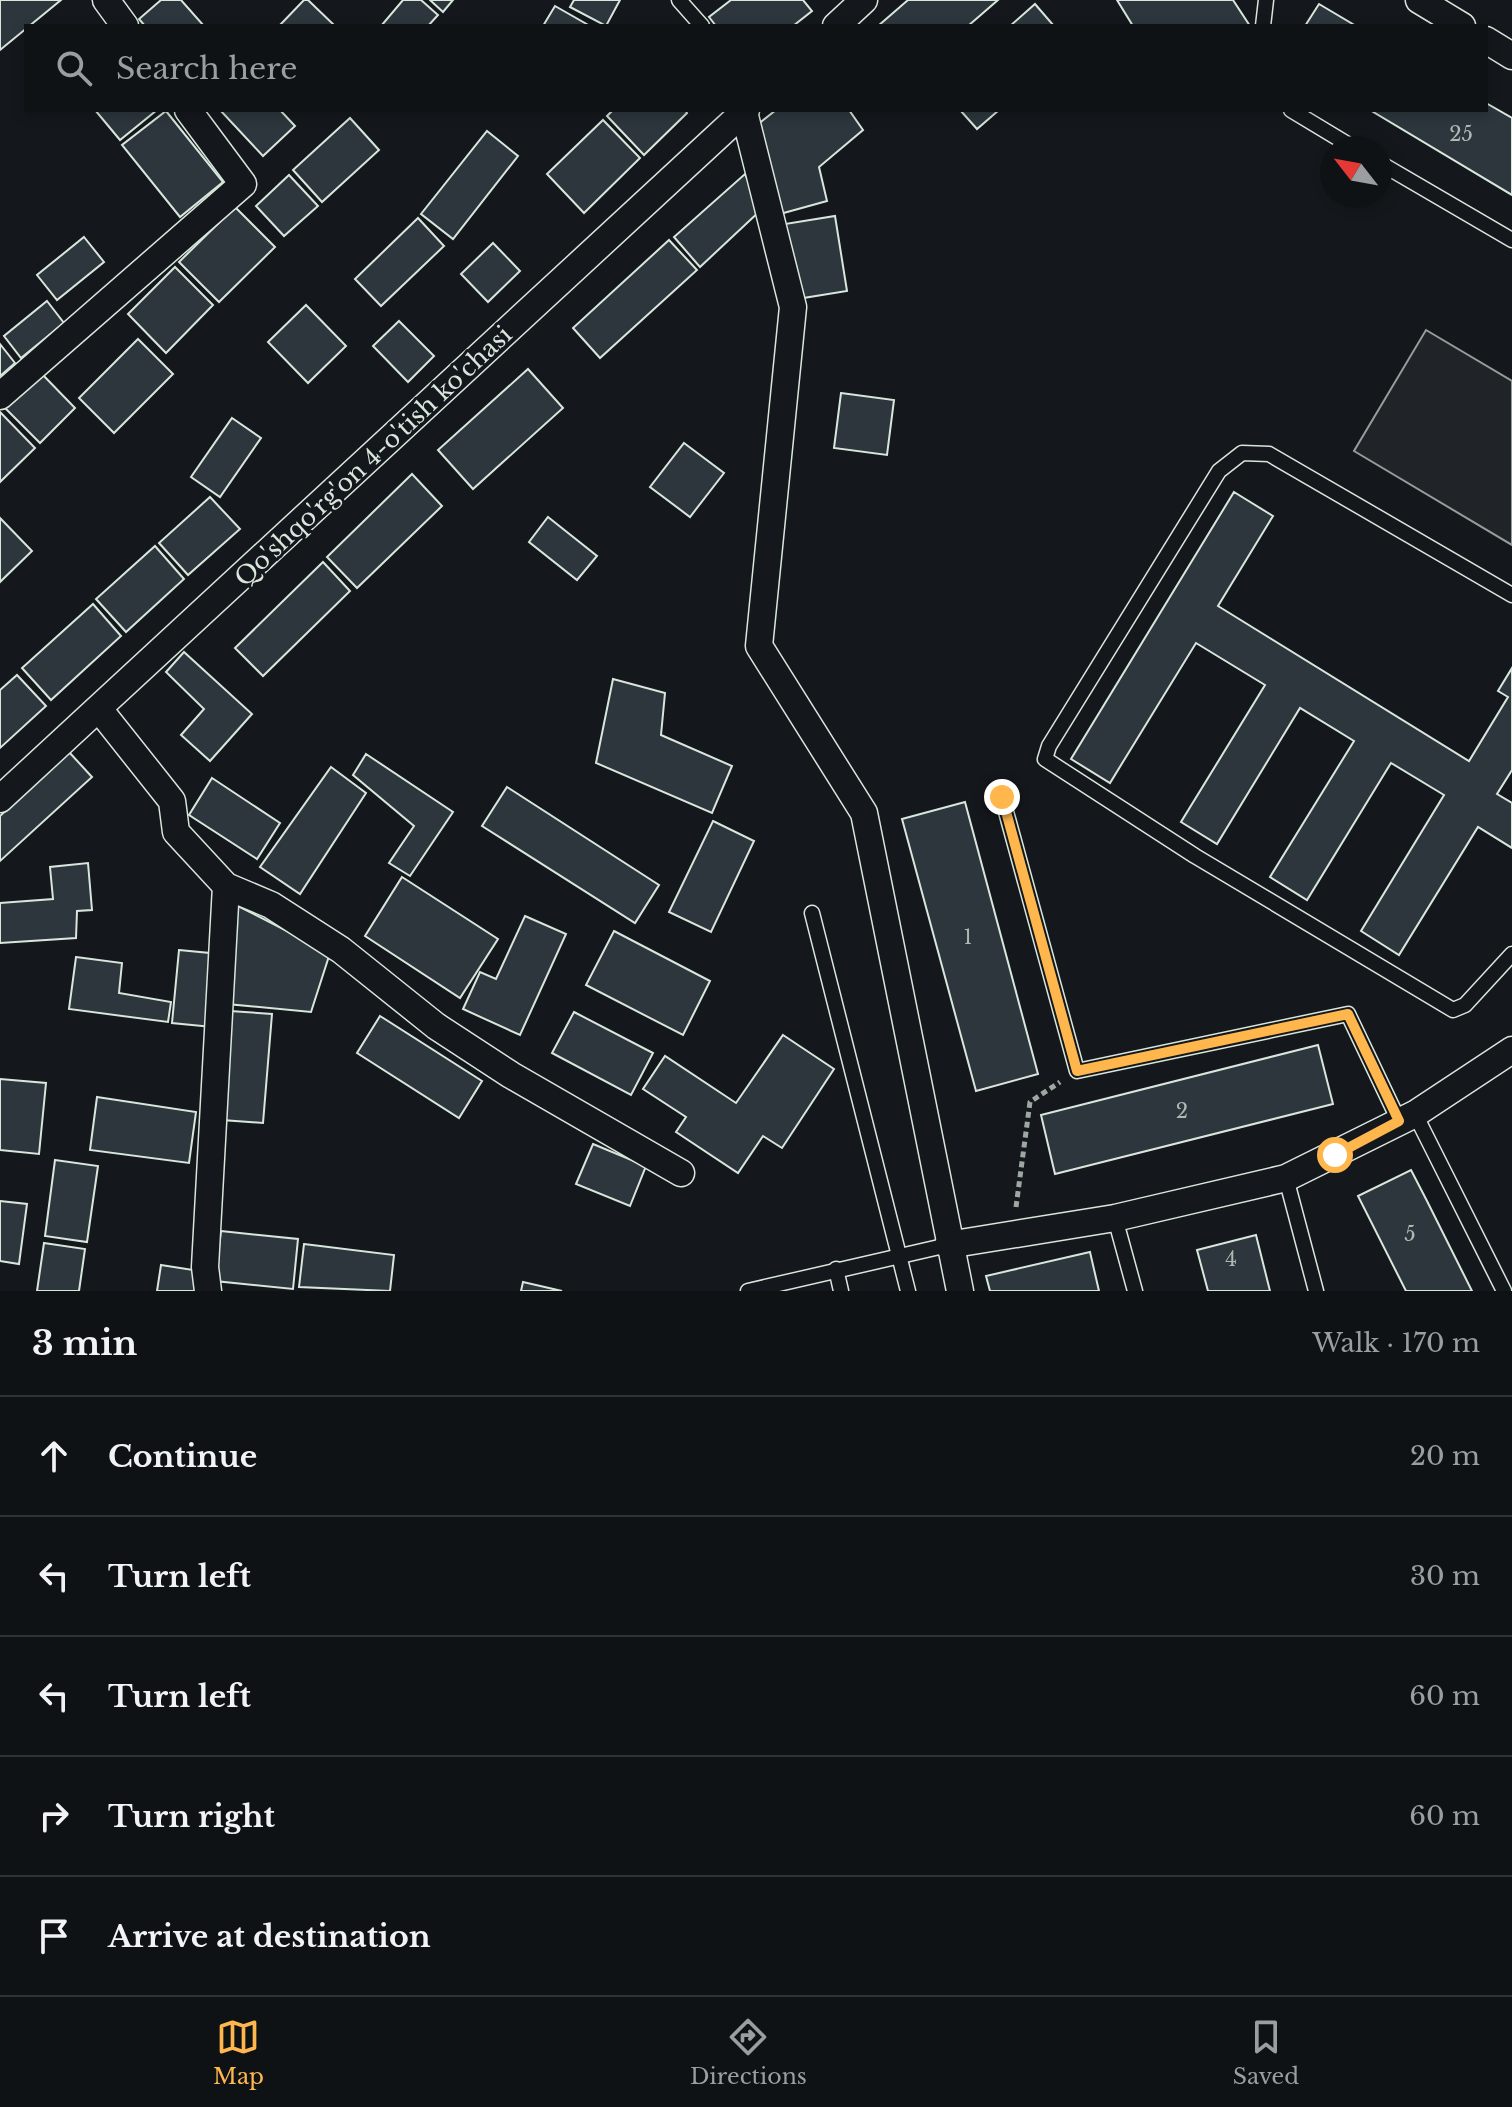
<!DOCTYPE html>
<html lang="en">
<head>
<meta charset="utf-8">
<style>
	:root { --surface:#0f1215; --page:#181b1e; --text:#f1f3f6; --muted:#9b9ea0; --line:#2f3234; --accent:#ffb74d }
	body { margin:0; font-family:"Libre Baskerville",serif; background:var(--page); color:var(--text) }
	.compass { position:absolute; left:1320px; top:136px; width:72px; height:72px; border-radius:50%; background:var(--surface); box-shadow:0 4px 12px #0003; rotate:301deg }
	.stop { position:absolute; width:24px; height:24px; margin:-18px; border:6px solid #ffb74d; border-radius:50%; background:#fff }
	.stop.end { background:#ffb74d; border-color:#fff; box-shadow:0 2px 8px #0008 }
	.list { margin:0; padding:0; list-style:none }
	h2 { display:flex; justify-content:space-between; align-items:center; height:104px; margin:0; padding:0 32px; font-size:34px }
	h2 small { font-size:26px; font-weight:400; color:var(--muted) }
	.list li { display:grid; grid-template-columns:52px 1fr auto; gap:24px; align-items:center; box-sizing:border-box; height:120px; padding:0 32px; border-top:2px solid var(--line) }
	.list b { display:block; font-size:30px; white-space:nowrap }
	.list em { font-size:26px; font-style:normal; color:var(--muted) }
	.icon { flex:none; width:44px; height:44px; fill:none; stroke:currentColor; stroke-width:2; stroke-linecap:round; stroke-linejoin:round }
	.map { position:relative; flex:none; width:1512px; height:1291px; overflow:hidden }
	.search { position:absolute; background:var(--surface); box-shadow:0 4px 12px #0003; left:24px; right:24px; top:24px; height:88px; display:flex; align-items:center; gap:20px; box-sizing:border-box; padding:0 28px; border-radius:0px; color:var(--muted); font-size:30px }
	.sheet { height:704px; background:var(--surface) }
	nav { display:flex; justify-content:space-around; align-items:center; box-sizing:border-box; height:112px; border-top:2px solid var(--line); background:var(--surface); font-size:22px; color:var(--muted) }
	nav a { display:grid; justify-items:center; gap:4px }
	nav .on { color:var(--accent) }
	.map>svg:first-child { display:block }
</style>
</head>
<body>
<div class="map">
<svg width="1512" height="1291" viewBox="0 0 1512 1291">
	<rect width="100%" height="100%" fill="#14181c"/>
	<polygon fill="#202428" stroke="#939e99" stroke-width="2" points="1426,330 1512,381 1512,545 1354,451"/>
	<g fill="#2c363c" stroke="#d8e6dc" stroke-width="2">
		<polygon points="0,0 61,0 0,50"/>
		<polygon points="161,0 181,0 204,26 145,26 139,19"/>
		<polygon points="304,0 308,0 335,26 279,26"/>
		<polygon points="403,0 421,0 438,15 428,26 381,26"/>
		<polygon points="430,0 453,0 443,12"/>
		<polygon points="574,0 620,0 606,26 570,7"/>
		<polygon points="731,0 803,0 812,11 793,26 716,26 709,17"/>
		<polygon points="908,0 998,0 968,26 878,26"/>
		<polygon points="1117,0 1233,0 1250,26 1133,26"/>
		<polygon points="1035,4 1054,26 1010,26"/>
		<polygon points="1319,4 1356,26 1305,26"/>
		<polygon points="555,6 590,26 543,26"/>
		<polygon points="1486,103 1512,118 1512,195 1370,110 1486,110"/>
		<polygon points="95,110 157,110 120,140"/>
		<polygon points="220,110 280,110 295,126 263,156"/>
		<polygon points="613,110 685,110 687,113 644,155 607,116"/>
		<polygon points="776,110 849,110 863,130 819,167 827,201 780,214 757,125"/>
		<polygon points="960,110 999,110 977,129"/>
		<polygon points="166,111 223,182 180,217 122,145"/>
		<polygon points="350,118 379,150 322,202 293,170"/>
		<polygon points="603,120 640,158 584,213 547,174"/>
		<polygon points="487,131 518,156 453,239 421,214"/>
		<polygon points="745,174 762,209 700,267 674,237"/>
		<polygon points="289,175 318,206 284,236 256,206"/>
		<polygon points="235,207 275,247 219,302 179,262"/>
		<polygon points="835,216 847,291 797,299 785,224"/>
		<polygon points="418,218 444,246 381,306 355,279"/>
		<polygon points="84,237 104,262 57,300 37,275"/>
		<polygon points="669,240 697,270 600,358 573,328"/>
		<polygon points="493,243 520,271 488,302 461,274"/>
		<polygon points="175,267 213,305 166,353 128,314"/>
		<polygon points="47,301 64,323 21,358 4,336"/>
		<polygon points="306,305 346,346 308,383 268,342"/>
		<polygon points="399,321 434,356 408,382 373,346"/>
		<polygon points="138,339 173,374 114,433 79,398"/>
		<polygon points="0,344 15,363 0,376"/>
		<polygon points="528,369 563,408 473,489 438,450"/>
		<polygon points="40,372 75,408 40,443 4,407"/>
		<polygon points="841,393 894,400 887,455 834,448"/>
		<polygon points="0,412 35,448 0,482"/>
		<polygon points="232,418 261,438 220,497 191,477"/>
		<polygon points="684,443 724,473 690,517 650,487"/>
		<polygon points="412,474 442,506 357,588 327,557"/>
		<polygon points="1234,492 1273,516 1218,606 1469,761 1508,697 1498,691 1512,668 1512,770 1497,794 1512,803 1512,848 1478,827 1399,955 1361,931 1444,795 1391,763 1307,900 1270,877 1354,741 1300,708 1217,844 1181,822 1265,685 1196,643 1110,783 1071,759"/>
		<polygon points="210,497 240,529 188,575 159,543"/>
		<polygon points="548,517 597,556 577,580 529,542"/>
		<polygon points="0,518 32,551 0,582"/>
		<polygon points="155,546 184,579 126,632 96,599"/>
		<polygon points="323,562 350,591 263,676 235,648"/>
		<polygon points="93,604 121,636 51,700 22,668"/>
		<polygon points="184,652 252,714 210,761 181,735 204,709 166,672"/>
		<polygon points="17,675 46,706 0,748 0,690"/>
		<polygon points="613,679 665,693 661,735 732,766 712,813 596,763"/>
		<polygon points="69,752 92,777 0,861 0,816"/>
		<polygon points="366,754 453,812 410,876 389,863 414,826 353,775"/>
		<polygon points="331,767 366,793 300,894 260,867"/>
		<polygon points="212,778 280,823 257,859 189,815"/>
		<polygon points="507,787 659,885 635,923 482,826"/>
		<polygon points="965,802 1038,1074 976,1091 902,819"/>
		<polygon points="713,821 754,841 711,932 669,912"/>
		<polygon points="88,863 92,910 77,911 76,938 0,943 0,903 53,899 50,867"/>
		<polygon points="402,877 498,939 460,998 365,936"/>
		<polygon points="238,906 330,953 311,1012 227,1004"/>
		<polygon points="525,916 566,934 520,1035 463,1009 480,972 496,979"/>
		<polygon points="614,931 710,981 683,1035 586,985"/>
		<polygon points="179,950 220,954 212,1027 172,1023"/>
		<polygon points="76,957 122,963 119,993 171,1002 168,1022 69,1009"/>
		<polygon points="230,1011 272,1014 263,1123 222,1120"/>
		<polygon points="574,1012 653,1053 631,1095 552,1053"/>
		<polygon points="380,1016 482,1081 459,1118 357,1053"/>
		<polygon points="783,1035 834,1069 782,1148 763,1136 738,1173 676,1132 686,1117 643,1089 665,1056 736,1103"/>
		<polygon points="1318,1045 1333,1104 1055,1174 1041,1115"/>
		<polygon points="0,1079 46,1083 39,1154 0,1150"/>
		<polygon points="97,1097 196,1112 189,1163 90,1150"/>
		<polygon points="593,1144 646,1166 630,1206 576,1184"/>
		<polygon points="55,1160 98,1166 87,1242 45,1236"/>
		<polygon points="1411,1170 1427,1201 1472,1291 1406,1291 1358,1196"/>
		<polygon points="0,1201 27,1204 19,1264 0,1261"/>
		<polygon points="221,1231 298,1239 293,1289 215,1281"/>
		<polygon points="1256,1235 1270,1291 1208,1291 1197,1250"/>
		<polygon points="44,1243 85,1249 79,1291 37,1291"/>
		<polygon points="304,1244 394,1255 390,1291 299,1287"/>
		<polygon points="1090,1252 1099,1291 990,1291 986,1276"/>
		<polygon points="161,1265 206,1272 203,1291 157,1291"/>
		<polygon points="523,1282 562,1291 521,1291"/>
	</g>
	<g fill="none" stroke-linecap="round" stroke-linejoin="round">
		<defs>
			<g id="service">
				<polyline points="679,0 702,26"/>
				<polyline points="1263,26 1266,0"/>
				<polyline points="1291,110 1354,148"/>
				<polyline points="1380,163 1512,240"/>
				<polyline points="1512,595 1269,454 1242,453 1219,471 1049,746 1045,759 1195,856 1453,1010 1465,1005 1512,954"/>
				<polyline points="1002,797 1077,1071 1348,1014 1399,1121"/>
				<polyline points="812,913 908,1291"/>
				<polyline points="1415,1114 1504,1291"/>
				<polyline points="1286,1178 1316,1291"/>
				<polyline points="1115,1218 1135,1291"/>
				<polyline points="836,1269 841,1291"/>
				<polyline points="748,1291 948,1245"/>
			</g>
			<g id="minor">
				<polyline points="106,0 125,26"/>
				<polyline points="1419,0 1462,26"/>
				<polyline points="836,26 864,0"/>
				<polyline points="1486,40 1512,56"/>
				<polyline points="744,112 793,307 759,646 864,813 960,1291"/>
				<polyline points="0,396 243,184 188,110"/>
				<polyline points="99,709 172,801 176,832 226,886 271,905 341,950 436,1026 511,1075 681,1173"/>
				<polyline points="0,799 746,110"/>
				<polyline points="948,1245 1115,1218 1286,1178 1415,1114 1512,1050"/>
				<polyline points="208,1291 205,1267 226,886"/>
			</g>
		</defs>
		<use href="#service" stroke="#d8e6dc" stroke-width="17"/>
		<use href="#minor" stroke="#d8e6dc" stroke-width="29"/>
		<polyline stroke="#9da8a2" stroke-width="5" stroke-dasharray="6 4" stroke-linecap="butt" points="1016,1207 1030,1102 1060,1082"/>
		<use href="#service" stroke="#14181c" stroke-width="14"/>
		<use href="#minor" stroke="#14181c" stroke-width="26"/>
	</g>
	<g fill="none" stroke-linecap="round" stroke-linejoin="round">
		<polyline stroke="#ffb74d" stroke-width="10" points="1002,797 1077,1071 1348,1014 1399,1121 1335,1155"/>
	</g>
	<g text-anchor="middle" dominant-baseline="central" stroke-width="6" stroke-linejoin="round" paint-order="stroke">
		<g font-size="20" fill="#adbab4">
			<text x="1461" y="134">25</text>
			<text x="968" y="937">1</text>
			<text x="1182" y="1111">2</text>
			<text x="1410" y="1234">5</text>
			<text x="1231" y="1259">4</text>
		</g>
		<g font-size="24" fill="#d8e6dc" stroke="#14181c">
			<text transform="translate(373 456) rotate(-43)">Qo'shqo'rg'on 4-o'tish ko'chasi</text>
		</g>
	</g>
</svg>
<svg class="compass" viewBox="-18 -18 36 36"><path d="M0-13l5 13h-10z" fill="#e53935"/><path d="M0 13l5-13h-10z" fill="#9b9ea0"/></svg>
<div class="stop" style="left:1335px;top:1155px"></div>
<div class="stop end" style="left:1002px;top:797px"></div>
<div class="search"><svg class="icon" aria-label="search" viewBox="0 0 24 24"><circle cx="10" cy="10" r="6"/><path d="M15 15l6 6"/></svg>Search here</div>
</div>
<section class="sheet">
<h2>3 min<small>Walk · 170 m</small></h2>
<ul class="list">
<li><svg class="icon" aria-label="ahead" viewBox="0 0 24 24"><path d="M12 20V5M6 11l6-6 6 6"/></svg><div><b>Continue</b></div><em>20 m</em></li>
<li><svg class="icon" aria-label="left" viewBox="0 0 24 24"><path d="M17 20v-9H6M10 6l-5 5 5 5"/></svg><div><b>Turn left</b></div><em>30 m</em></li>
<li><svg class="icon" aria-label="left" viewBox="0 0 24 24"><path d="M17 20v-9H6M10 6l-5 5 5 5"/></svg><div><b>Turn left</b></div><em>60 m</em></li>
<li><svg class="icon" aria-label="right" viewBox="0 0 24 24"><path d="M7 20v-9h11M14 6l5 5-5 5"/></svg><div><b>Turn right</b></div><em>60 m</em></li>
<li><svg class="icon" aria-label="arrive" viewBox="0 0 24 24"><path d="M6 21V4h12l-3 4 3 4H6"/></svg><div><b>Arrive at destination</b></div></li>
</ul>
</section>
<nav>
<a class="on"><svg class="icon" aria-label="map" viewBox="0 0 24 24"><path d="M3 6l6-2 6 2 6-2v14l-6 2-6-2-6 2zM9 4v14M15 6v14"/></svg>Map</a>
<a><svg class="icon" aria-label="directions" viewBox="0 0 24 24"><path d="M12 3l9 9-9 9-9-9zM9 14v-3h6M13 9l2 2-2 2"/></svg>Directions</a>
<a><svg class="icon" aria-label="saved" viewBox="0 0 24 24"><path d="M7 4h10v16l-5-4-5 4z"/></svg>Saved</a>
</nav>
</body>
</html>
